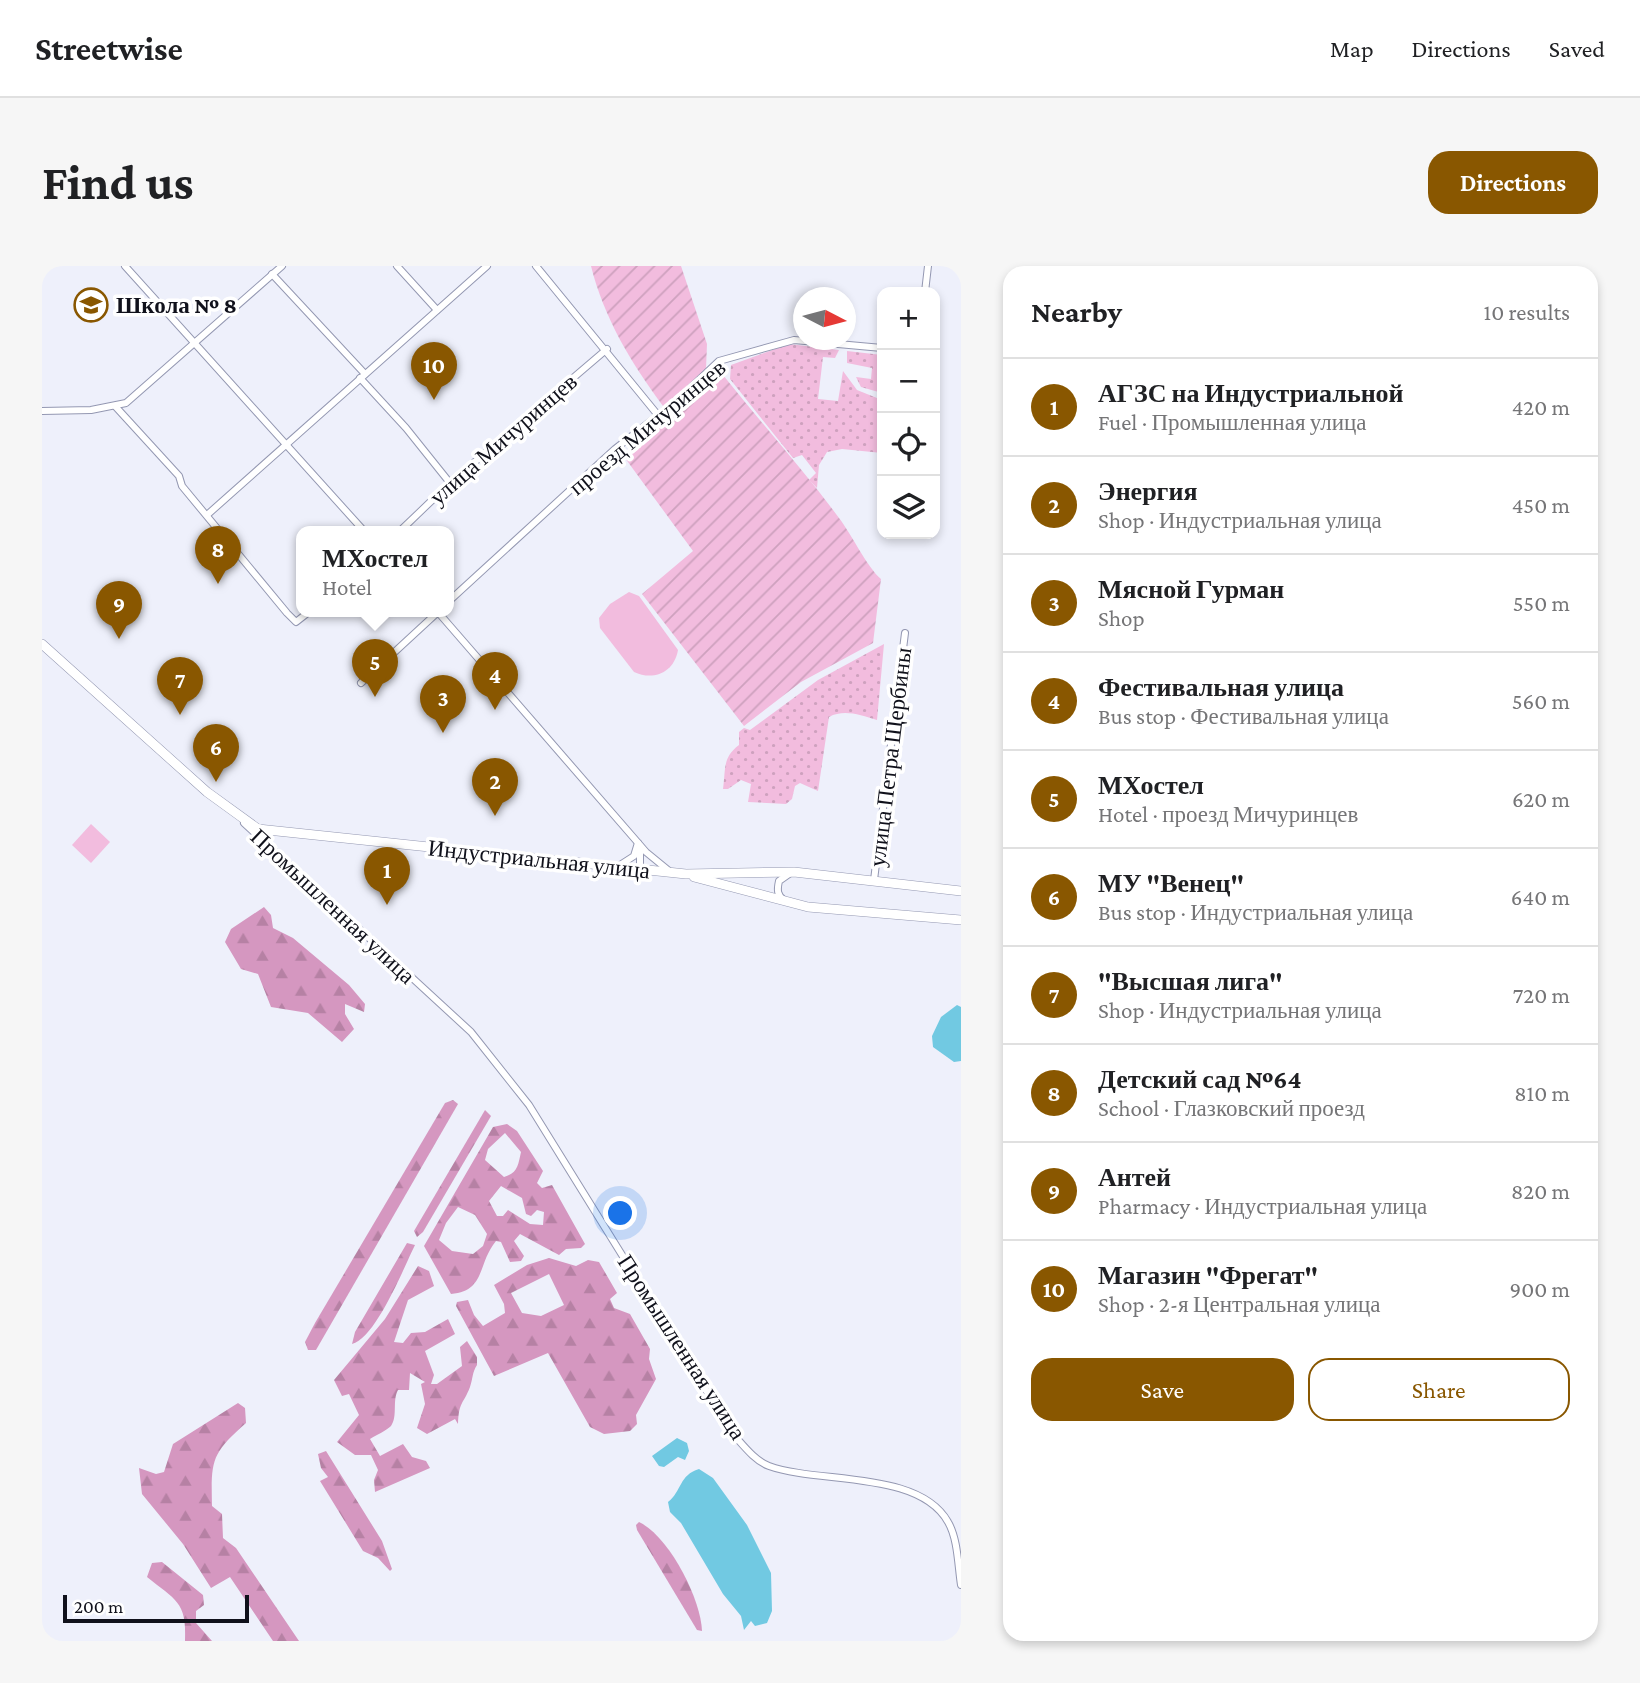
<!DOCTYPE html>
<html lang="en">
<head>
<meta charset="utf-8">
<style>
	:root { --surface:#fff; --page:#f6f6f6; --text:#202124; --muted:#757577; --line:#e0e0e0; --accent:#895700 }
	body { margin:0; font-family:"Crimson Pro",serif; background:var(--page); color:var(--text) }
	.controls { position:absolute; right:21px; top:21px; display:grid; overflow:hidden; border-radius:14px; box-shadow:0 4px 10px #0003 }
	.controls button { width:63px; height:63px; display:grid; place-items:center; padding:0; border:0; border-bottom:2px solid var(--line); background:var(--surface); color:var(--text); font:35px sans-serif }
	.compass { position:absolute; left:751px; top:21px; width:63px; height:63px; border-radius:50%; background:var(--surface); box-shadow:0 4px 10px #0003; rotate:96deg }
	.scale { position:absolute; left:21px; bottom:18px; width:186px; box-sizing:border-box; padding-left:7px; border:4px solid #10111b; border-top:0; font-size:19px; line-height:24px; white-space:nowrap; color:#10111b; -webkit-text-stroke:5px #fff; paint-order:stroke }
	.you { position:absolute; left:579px; top:948px; width:24px; height:24px; margin:-18px; border:5px solid #fff; border-radius:50%; background:#1a73e8; box-shadow:0 0 0 10px #1a73e833 }
	.badge { display:grid; place-items:center; width:46px; height:46px; border-radius:50%; background:var(--accent); color:#fff; font-size:23px; font-weight:700 }
	.pin { position:absolute; translate:-50% -58px; filter:drop-shadow(0 2px 4px #0008) }
	.pin::after { content:''; position:absolute; top:37px; width:24px; height:21px; background:inherit; clip-path:polygon(0 0,100% 0,50% 100%) }
	.popup { position:absolute; left:254px; top:260px; width:158px; height:91px; box-sizing:border-box; display:grid; place-content:center; border-radius:14px; background:var(--surface); filter:drop-shadow(0 2px 5px #0005); font-size:23px; white-space:nowrap; color:var(--muted) }
	.popup b { font-size:26px; color:var(--text) }
	.popup::after { content:''; position:absolute; left:50%; top:100%; margin-left:-14px; border:14px solid transparent; border-top-color:var(--surface) }
	.list { margin:0; padding:0; list-style:none }
	h2 { display:flex; justify-content:space-between; align-items:center; height:91px; margin:0; padding:0 28px; font-size:30px }
	h2 small { font-size:23px; font-weight:400; color:var(--muted) }
	.list li { display:grid; grid-template-columns:46px 1fr auto; gap:21px; align-items:center; box-sizing:border-box; height:98px; padding:0 28px; border-top:2px solid var(--line) }
	.list b { display:block; font-size:26px; white-space:nowrap }
	.list p { margin:0; font-size:23px; white-space:nowrap; color:var(--muted) }
	.list em { font-size:23px; font-style:normal; color:var(--muted) }
	.actions { display:flex; gap:14px; padding:21px 28px }
	.actions a { flex:1; padding:16px 0; border:2px solid var(--accent); border-radius:21px; text-align:center; font-size:24px; color:var(--accent) }
	.actions .main { background:var(--accent); color:#fff }
	.icon { flex:none; width:38px; height:38px; fill:none; stroke:currentColor; stroke-width:2; stroke-linecap:round; stroke-linejoin:round }
	.map { position:relative; flex:none; width:919px; height:1375px; overflow:hidden; border-radius:21px }
	header { display:flex; align-items:center; gap:42px; box-sizing:border-box; height:98px; padding:0 35px; background:var(--surface); border-bottom:2px solid var(--line) }
	header strong { font-size:33px }
	nav { display:flex; gap:38px; margin-inline-start:auto; font-size:24px }
	.intro { display:flex; align-items:center; justify-content:space-between; box-sizing:border-box; height:168px; padding:0 42px }
	h1 { margin:0; font-size:49px }
	.button { padding:18px 32px; border-radius:21px; background:var(--accent); color:#fff; font-size:24px; font-weight:700 }
	main { display:flex; gap:42px; padding:0 42px }
	aside { flex:1; background:var(--surface); border-radius:21px; box-shadow:0 4px 10px #0003 }
	.map>svg:first-child { display:block }
</style>
</head>
<body>
<header>
<strong>Streetwise</strong>
<nav><a>Map</a><a>Directions</a><a>Saved</a></nav>
</header>
<div class="intro"><h1>Find us</h1><a class="button">Directions</a></div>
<main>
<div class="map">
<svg width="919" height="1375" viewBox="0 0 919 1375">
	<defs>
		<pattern id="grass-dots" width="8" height="8" patternUnits="userSpaceOnUse" patternTransform="scale(1.75)"><rect width="8" height="8" fill="#f2bcde"/><path d="M2 2h.1M6 6h.1" fill="none" stroke="#cea1be" stroke-width="1.8" stroke-linecap="round"/></pattern>
		<pattern id="forest-firs" width="22" height="20" patternUnits="userSpaceOnUse" patternTransform="scale(1.75)"><rect width="22" height="20" fill="#d597c0"/><path d="M5 1l3.5 6h-7zM16 11l3.5 6h-7z" fill="#b681a4"/></pattern>
		<pattern id="garden-furrows" width="10" height="10" patternUnits="userSpaceOnUse" patternTransform="scale(1.75)"><rect width="10" height="10" fill="#f2bcde"/><path d="M-1 1l2-2M0 10L10 0M9 11l2-2" fill="none" stroke="#cea1be"/></pattern>
	</defs>
	<rect width="100%" height="100%" fill="#eef0fb"/>
	<g fill="url(#grass-dots)">
		<polygon points="747,78 797,84 793,92 781,91 776,133 796,135 801,105 815,124 840,134 840,187 800,183 785,186 777,199 775,222 767,214 774,207 760,189 751,192 688,113 689,99"/>
		<polygon points="805,85 840,89 840,127 819,121 814,111 829,113 830,102 805,97"/>
		<path d="M842,378L835,454C818,449 802,443 787,451L776,525L758,517L753,520L750,533L744,538L706,536L709,518L699,514L686,523H681C684,503 680,492 697,479V466L702,462L708,464L776,414Z"/>
	</g>
	<g fill="url(#forest-firs)" fill-rule="evenodd">
		<polygon points="222,641 229,649 231,662 251,672 307,719 323,738 322,746 303,738 303,748 312,763 300,776 266,747 229,741 216,708 199,703 183,676 189,663"/>
		<polygon points="411,834 416,838 274,1084 266,1084 263,1076 273,1057 403,837"/>
		<polygon points="443,844 449,850 381,966 375,971 372,965"/>
		<path d="M465,858L475,865L501,905L495,917L500,922L510,919L543,978L539,982L524,983L517,989L478,968L472,975L482,990L479,995L468,996L459,976L454,975C435,998 444,1025 409,1028L382,980L451,861ZM463,867L479,886C476,899 476,907 462,911L443,894L446,883ZM459,920L480,932L484,948L489,950L495,944L502,946L501,959L488,958L466,944L461,950H455L447,935ZM416,941L433,949L445,968L441,980L431,988L410,985L397,974L404,957Z"/>
		<path d="M365,977L373,979C362,1001 334,1072 310,1078L313,1066Z"/>
		<path d="M507,992L534,1000L546,994L557,996L575,1027L568,1033L572,1042L588,1048L608,1083L607,1093L614,1113L594,1149L595,1158L588,1165L562,1168L548,1161L506,1087L452,1110L414,1040L415,1036L426,1034L432,1049L441,1060L463,1047L462,1038L452,1019L485,999ZM507,1008L522,1039L499,1050L480,1047L469,1027Z"/>
		<path d="M376,1000L387,1005L392,1020L366,1034L352,1076L361,1077L369,1067L383,1066L406,1053L413,1068L383,1085L392,1109L389,1118H395L420,1100L418,1081L425,1075L435,1091V1099C430,1107 431,1112 428,1121C421,1139 417,1135 416,1158L413,1153L385,1168L375,1162L383,1138L379,1118L383,1116L368,1107L367,1124H356C350,1135 356,1150 349,1160C344,1165 334,1169 328,1173L338,1190L361,1178L370,1191L384,1195L388,1202L333,1226L332,1214L336,1204L329,1189H313L295,1176L317,1149L307,1128L300,1130L292,1114L343,1053Z"/>
		<path d="M196,1137L203,1142L204,1157C169,1188 169,1194 170,1240L180,1248L181,1272L194,1282L257,1375H231L188,1311L169,1322L141,1278L100,1228L97,1202L114,1208L122,1206L131,1178Z"/>
		<polygon points="284,1185 340,1275 350,1303 348,1305 336,1292 321,1285 278,1215 286,1211 279,1202 276,1188"/>
		<path d="M597,1256C627,1270 659,1333 660,1365L655,1364L595,1264L594,1259Z"/>
		<path d="M120,1296L161,1329L162,1339L154,1345V1357L170,1375H143C145,1335 133,1334 105,1311L110,1297Z"/>
	</g>
	<g fill="#f2bcde">
		<path d="M587,326L597,330L636,384C632,407 611,415 592,406L558,362L557,352L568,338Z"/>
		<polygon points="49,558 68,576 49,597 30,579"/>
	</g>
	<g fill="url(#garden-furrows)">
		<path d="M549,0H639L665,78L664,103L629,137L621,140C589,97 562,52 549,0Z"/>
		<path d="M681,109C719,157 761,203 797,252C810,269 825,301 839,313L831,377L759,416L702,460L600,328L651,285L583,192L672,111Z"/>
	</g>
	<g fill="#71c9e2">
		<polygon points="915,739 919,741 919,795 912,796 891,781 890,770 899,751"/>
		<polygon points="635,1172 645,1177 647,1185 643,1194 636,1191 622,1201 617,1200 610,1190"/>
		<path d="M657,1203L671,1212L705,1259L729,1307L730,1345L725,1357L713,1360L709,1355L702,1364L699,1350L681,1328L639,1257L628,1246L626,1236C640,1225 637,1209 657,1203Z"/>
	</g>
	<g fill="none" stroke-linecap="round" stroke-linejoin="round">
		<defs>
			<g id="minor">
				<polyline points="83,0 322,265"/>
				<polyline points="355,0 395,44"/>
				<polyline points="494,0 615,148"/>
				<polyline points="230,8 323,108"/>
				<polyline points="883,26 886,0"/>
				<polyline points="318,112 364,162 408,217"/>
				<polyline points="73,140 137,210 140,220 245,347 254,356 268,345"/>
				<polyline points="0,145 49,144 84,137 240,0"/>
				<polyline points="165,249 445,0"/>
				<polyline points="358,265 408,217 565,83"/>
				<polyline points="406,336 573,183 636,134 677,95 752,74 840,82"/>
				<polyline points="395,345 604,586 626,604"/>
				<polyline points="319,417 397,345"/>
				<path d="M202,557L429,766L487,839L691,1168C701,1179 713,1195 727,1200C777,1218 877,1204 906,1256C916,1273 916,1300 919,1319"/>
				<polyline points="598,581 598,603"/>
				<polyline points="578,599 592,590 596,577"/>
				<polyline points="832,614 863,367"/>
				<path d="M742,634C735,629 735,624 737,615L747,608"/>
			</g>
			<g id="highway">
				<polyline points="0,378 165,526 216,563 644,608 752,606 919,625"/>
				<polyline points="652,611 766,641 919,654"/>
			</g>
		</defs>
		<use href="#minor" stroke="#9498b2" stroke-width="8"/>
		<use href="#highway" stroke="#9498b2" stroke-width="10"/>
		<use href="#minor" stroke="#fff" stroke-width="6"/>
		<use href="#highway" stroke="#fff" stroke-width="9"/>
	</g>
	<defs>
		<symbol id="school-ring" viewBox="-11 -11 22 22"><circle r="9.5" fill="#fff" stroke="#895700" stroke-width="1.5"/><path d="M0-5L7-2L0 1L-7-2ZM-4 1L0 2.5L4 1V4Q0 6-4 4Z" fill="#895700"/></symbol>
	</defs>
	<g fill-rule="evenodd">
		<use href="#school-ring" x="30" y="20" width="38" height="38"/>
	</g>
	<g text-anchor="middle" dominant-baseline="central" stroke-width="7" stroke-linejoin="round" paint-order="stroke">
		<g font-size="23" font-weight="bold" fill="#10111b" stroke="#fff" text-anchor="start">
			<text x="74" y="39">Школа № 8</text>
		</g>
		<g font-size="23" fill="#10111b" stroke="#fff">
			<text transform="translate(605 161) rotate(-40)">проезд Мичуринцев</text>
			<text transform="translate(461 173) rotate(-41)">улица Мичуринцев</text>
			<text transform="translate(848 491) rotate(-83)">улица Петра Щербины</text>
			<text transform="translate(497 593) rotate(6)">Индустриальная улица</text>
			<text transform="translate(291 640) rotate(43)">Промышленная улица</text>
			<text transform="translate(640 1081) rotate(57)">Промышленная улица</text>
		</g>
	</g>
</svg>
<div class="controls">
<button>+</button>
<button>−</button>
<button><svg class="icon" aria-label="locate" viewBox="0 0 24 24"><circle cx="12" cy="12" r="6"/><path d="M12 2v4M12 18v4M2 12h4M18 12h4"/></svg></button>
<button><svg class="icon" aria-label="layers" viewBox="0 0 24 24"><path d="M12 4l9 5-9 5-9-5zM3 14l9 5 9-5"/></svg></button>
</div>
<svg class="compass" viewBox="-18 -18 36 36"><path d="M0-13l5 13h-10z" fill="#e53935"/><path d="M0 13l5-13h-10z" fill="#757577"/></svg>
<div class="scale">200 m</div>
<div class="you"></div>
<div class="pin badge" style="left:345px;top:639px">1</div>
<div class="pin badge" style="left:453px;top:550px">2</div>
<div class="pin badge" style="left:401px;top:467px">3</div>
<div class="pin badge" style="left:453px;top:444px">4</div>
<div class="pin badge" style="left:333px;top:431px">5</div>
<div class="popup"><b>МХостел</b>Hotel</div>
<div class="pin badge" style="left:174px;top:516px">6</div>
<div class="pin badge" style="left:138px;top:449px">7</div>
<div class="pin badge" style="left:176px;top:318px">8</div>
<div class="pin badge" style="left:77px;top:373px">9</div>
<div class="pin badge" style="left:392px;top:134px">10</div>
</div>
<aside>
<h2>Nearby<small>10 results</small></h2>
<ul class="list">
<li><span class="badge">1</span><div><b>АГЗС на Индустриальной</b><p>Fuel · Промышленная улица</p></div><em>420 m</em></li>
<li><span class="badge">2</span><div><b>Энергия</b><p>Shop · Индустриальная улица</p></div><em>450 m</em></li>
<li><span class="badge">3</span><div><b>Мясной Гурман</b><p>Shop</p></div><em>550 m</em></li>
<li><span class="badge">4</span><div><b>Фестивальная улица</b><p>Bus stop · Фестивальная улица</p></div><em>560 m</em></li>
<li><span class="badge">5</span><div><b>МХостел</b><p>Hotel · проезд Мичуринцев</p></div><em>620 m</em></li>
<li><span class="badge">6</span><div><b>МУ &quot;Венец&quot;</b><p>Bus stop · Индустриальная улица</p></div><em>640 m</em></li>
<li><span class="badge">7</span><div><b>&quot;Высшая лига&quot;</b><p>Shop · Индустриальная улица</p></div><em>720 m</em></li>
<li><span class="badge">8</span><div><b>Детский сад №64</b><p>School · Глазковский проезд</p></div><em>810 m</em></li>
<li><span class="badge">9</span><div><b>Антей</b><p>Pharmacy · Индустриальная улица</p></div><em>820 m</em></li>
<li><span class="badge">10</span><div><b>Магазин &quot;Фрегат&quot;</b><p>Shop · 2-я Центральная улица</p></div><em>900 m</em></li>
</ul>
<div class="actions"><a class="main">Save</a><a>Share</a></div>
</aside>
</main>
</body>
</html>
